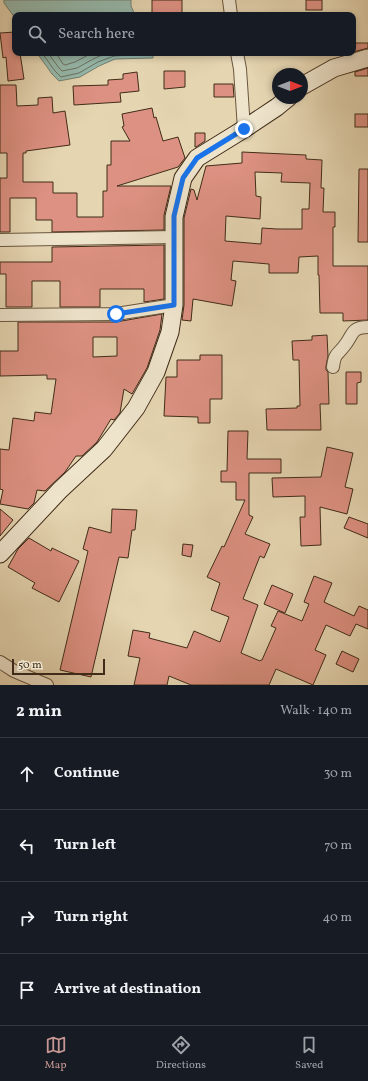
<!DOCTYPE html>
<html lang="en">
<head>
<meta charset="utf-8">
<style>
	:root { --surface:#171b24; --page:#242831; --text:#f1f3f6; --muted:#9ea1a6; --line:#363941; --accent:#c59692 }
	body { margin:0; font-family:Vollkorn,serif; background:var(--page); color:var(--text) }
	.compass { position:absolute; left:272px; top:68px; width:36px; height:36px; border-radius:50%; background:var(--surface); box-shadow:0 2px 6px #0003; rotate:90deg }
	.scale { position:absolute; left:12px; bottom:10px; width:93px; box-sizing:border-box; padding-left:4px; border:2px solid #412c19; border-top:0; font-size:11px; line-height:14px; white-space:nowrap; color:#412c19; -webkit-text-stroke:3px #eee4cc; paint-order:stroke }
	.stop { position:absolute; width:12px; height:12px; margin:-9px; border:3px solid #1a73e8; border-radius:50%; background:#fff }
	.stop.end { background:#1a73e8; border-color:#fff; box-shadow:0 1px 4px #0008 }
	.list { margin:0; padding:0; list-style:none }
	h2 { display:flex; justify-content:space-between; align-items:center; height:52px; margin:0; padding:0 16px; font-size:17px }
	h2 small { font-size:13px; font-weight:400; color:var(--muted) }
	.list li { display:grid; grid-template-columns:26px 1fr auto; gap:12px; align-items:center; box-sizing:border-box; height:72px; padding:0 16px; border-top:1px solid var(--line) }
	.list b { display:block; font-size:15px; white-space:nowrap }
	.list em { font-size:13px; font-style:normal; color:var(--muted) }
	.icon { flex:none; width:22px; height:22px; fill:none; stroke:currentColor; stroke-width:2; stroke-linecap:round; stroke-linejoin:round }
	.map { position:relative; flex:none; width:368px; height:685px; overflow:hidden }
	.search { position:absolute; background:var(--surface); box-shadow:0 2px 6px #0003; left:12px; right:12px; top:12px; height:44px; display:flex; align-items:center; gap:10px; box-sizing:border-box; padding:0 14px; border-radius:8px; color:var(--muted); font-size:15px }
	.sheet { height:340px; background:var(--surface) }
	nav { display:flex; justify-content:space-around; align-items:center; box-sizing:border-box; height:56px; border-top:1px solid var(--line); background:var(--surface); font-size:11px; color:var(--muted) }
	nav a { display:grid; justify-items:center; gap:2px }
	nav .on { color:var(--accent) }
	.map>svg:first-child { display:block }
</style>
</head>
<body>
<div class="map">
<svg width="368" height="685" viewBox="0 0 368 685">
	<rect width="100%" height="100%" fill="#e5d5b1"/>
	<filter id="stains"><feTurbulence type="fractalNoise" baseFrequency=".005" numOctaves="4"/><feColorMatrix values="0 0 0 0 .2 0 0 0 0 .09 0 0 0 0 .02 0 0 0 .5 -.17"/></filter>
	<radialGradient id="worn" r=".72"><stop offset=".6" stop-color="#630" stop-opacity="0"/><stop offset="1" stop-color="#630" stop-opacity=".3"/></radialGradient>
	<g fill="#96b9ac" stroke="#748171">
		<polygon points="4,0 131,0 131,6 135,15 15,15 15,18 4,3"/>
		<polygon points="37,53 153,53 153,58 115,59 99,66 80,77 59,81 52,74"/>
	</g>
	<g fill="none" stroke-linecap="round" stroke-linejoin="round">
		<g stroke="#6c7262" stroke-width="1">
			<polyline points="42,53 55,71 61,77 79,73 98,62 114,56 148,54 149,53"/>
			<polyline points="48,53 59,68 62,71 77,68 95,58 107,53"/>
			<polyline points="56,53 63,64 65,65 75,62 92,53"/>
		</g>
	</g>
	<g fill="#dd9182" stroke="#412c19" fill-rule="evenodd">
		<rect x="152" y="0" width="30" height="15"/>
		<rect x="306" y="0" width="16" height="10"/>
		<polygon points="15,32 15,53 20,53 24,79 8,81 6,57 3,58 0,33"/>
		<polygon points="353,43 368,43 368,48 353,52"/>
		<polygon points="368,68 368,76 355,76 355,72"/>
		<polygon points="164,71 185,71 185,87 164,89"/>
		<polygon points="137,72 139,91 120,93 121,102 74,105 73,86 108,85 108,80 123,79 123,74"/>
		<polygon points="214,84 233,84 234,97 214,97"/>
		<polygon points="0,85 16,85 17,106 38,105 38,98 52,97 53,113 65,111 70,145 26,151 26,153 23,153 23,182 53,182 53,193 77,193 77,217 103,217 103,191 107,191 107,165 111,165 111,141 130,141 122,127 124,126 122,114 152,108 154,118 156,117 163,141 178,137 185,158 178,167 117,186 171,186 164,215 164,230 52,232 52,220 36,220 36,198 10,198 10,232 0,232 0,178 7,178 7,153 0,153"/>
		<rect x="355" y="114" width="13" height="13"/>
		<polygon points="195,133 205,133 205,141 196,147 195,147"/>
		<path d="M242,152L306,155V159L322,160L321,188H324L323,212H335V227H333V266H368V320L343,321V313H320L319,275H318V256L299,257L298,273H269V264L233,261L231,280L236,281L232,306L193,299L191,321L182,320L184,305V218L191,189L194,190L197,200L206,166L242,163ZM255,172L282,173L281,182L310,183L309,209H302V229H277L262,228L261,244L225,241L226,216L260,219L261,197L256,196Z"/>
		<polygon points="359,169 368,169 368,242 358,242"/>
		<polygon points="164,245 164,299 144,302 144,289 100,289 100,307 60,307 60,281 32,281 32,307 6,307 6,274 0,274 0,262 52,262 52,247"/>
		<path d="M162,314L160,330L147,368L132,394L124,389L120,413L114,420L111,419L97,442L82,456H76L65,472L45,491L37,490L34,503L28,509L0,504L3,490L0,489V449L9,450L13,418L34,421L35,412L51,414L56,379H47V375L0,376V351H18V322H116ZM93,337H117V356L93,357Z"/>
		<polygon points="327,335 328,356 326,366 326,370 328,372 329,404 320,404 321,430 267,430 266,409 297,408 297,406 300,406 299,360 293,360 292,341 312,340 312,336"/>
		<polygon points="200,355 222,355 222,399 210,399 210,423 198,423 198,417 164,416 166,377 177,377 177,360 200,360"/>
		<polygon points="346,372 361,372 361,382 357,383 357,404 346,404"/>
		<polygon points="228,431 248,431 247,459 281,459 281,473 249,473 249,515 253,517 245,534 270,544 264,558 260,556 243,599 258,605 241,653 260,661 261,660 262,660 276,628 271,626 278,611 302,621 309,604 304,602 314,576 332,583 324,602 354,616 359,606 368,610 368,629 356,624 350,636 326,625 315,650 326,655 313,685 276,669 269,685 191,685 169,676 167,685 134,685 140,658 128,656 133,630 150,633 149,638 187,648 194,631 220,642 229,617 211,610 220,583 207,577 222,546 224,547 245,500 236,500 236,482 221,482 221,471 227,471"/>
		<polygon points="327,447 353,453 345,487 353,489 347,514 320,507 321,545 301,546 300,517 305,517 305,496 273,497 272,478 321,477"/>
		<polygon points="0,509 13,520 0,536"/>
		<polygon points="112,509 137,510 135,530 132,530 128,558 119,557 91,677 60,670 88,551 83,549 89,527 111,533"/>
		<polygon points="349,517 368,524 368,538 344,528"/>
		<polygon points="29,538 51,551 52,548 79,561 59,602 32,588 35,583 8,567 18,549"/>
		<polygon points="183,544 193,545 191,557 182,555"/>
		<polygon points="272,585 293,594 285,613 264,604"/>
		<polygon points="342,651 359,659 353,672 336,664"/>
	</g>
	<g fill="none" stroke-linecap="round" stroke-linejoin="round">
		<defs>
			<g id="street">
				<polyline points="229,0 231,15"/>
				<polyline points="237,53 240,69 244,129"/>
				<polyline points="0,240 174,237"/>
				<polyline points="0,315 116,314 174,305"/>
				<path d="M333,367C335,352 337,356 345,345C353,335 351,327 368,327"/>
				<polyline points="0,662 14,671 47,685"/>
			</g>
			<g id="secondary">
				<polyline points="302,86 334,68 368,58"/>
				<polyline points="0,554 60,490 104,449 136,408 156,372 170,332 174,305 174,217 183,178 197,158 244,129 277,107 288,98"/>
			</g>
		</defs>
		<use href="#street" stroke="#6a563f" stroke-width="14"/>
		<use href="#secondary" stroke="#412c19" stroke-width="19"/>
		<use href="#street" stroke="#eee4cc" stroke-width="12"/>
		<use href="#secondary" stroke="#eee4cc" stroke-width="17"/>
	</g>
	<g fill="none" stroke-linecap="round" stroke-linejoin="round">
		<polyline stroke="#1a73e8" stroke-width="5" points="116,314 174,305 174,216 183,178 197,158 244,129"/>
	</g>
	<rect width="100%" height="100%" filter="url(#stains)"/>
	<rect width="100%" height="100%" fill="url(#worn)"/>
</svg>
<svg class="compass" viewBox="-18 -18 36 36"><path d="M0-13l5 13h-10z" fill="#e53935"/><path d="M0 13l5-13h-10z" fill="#9ea1a6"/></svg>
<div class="scale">50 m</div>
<div class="stop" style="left:116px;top:314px"></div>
<div class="stop end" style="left:244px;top:129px"></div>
<div class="search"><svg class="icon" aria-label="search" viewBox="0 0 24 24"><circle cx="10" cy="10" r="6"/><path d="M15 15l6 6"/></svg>Search here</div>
</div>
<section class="sheet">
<h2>2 min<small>Walk · 140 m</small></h2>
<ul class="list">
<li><svg class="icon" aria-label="ahead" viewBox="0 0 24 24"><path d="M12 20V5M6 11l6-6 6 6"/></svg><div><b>Continue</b></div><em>30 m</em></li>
<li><svg class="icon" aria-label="left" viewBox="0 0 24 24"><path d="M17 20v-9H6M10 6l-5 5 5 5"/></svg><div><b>Turn left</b></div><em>70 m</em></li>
<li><svg class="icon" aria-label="right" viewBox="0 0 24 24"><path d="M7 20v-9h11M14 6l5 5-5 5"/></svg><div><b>Turn right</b></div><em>40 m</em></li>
<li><svg class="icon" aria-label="arrive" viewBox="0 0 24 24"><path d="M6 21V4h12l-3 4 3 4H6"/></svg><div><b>Arrive at destination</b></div></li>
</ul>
</section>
<nav>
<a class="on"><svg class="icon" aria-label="map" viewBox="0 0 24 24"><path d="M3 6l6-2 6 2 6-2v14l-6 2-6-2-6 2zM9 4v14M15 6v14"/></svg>Map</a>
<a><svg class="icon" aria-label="directions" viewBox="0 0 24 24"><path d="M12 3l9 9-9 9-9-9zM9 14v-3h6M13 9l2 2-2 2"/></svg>Directions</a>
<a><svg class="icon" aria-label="saved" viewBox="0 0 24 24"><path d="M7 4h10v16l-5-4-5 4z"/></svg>Saved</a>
</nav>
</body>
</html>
